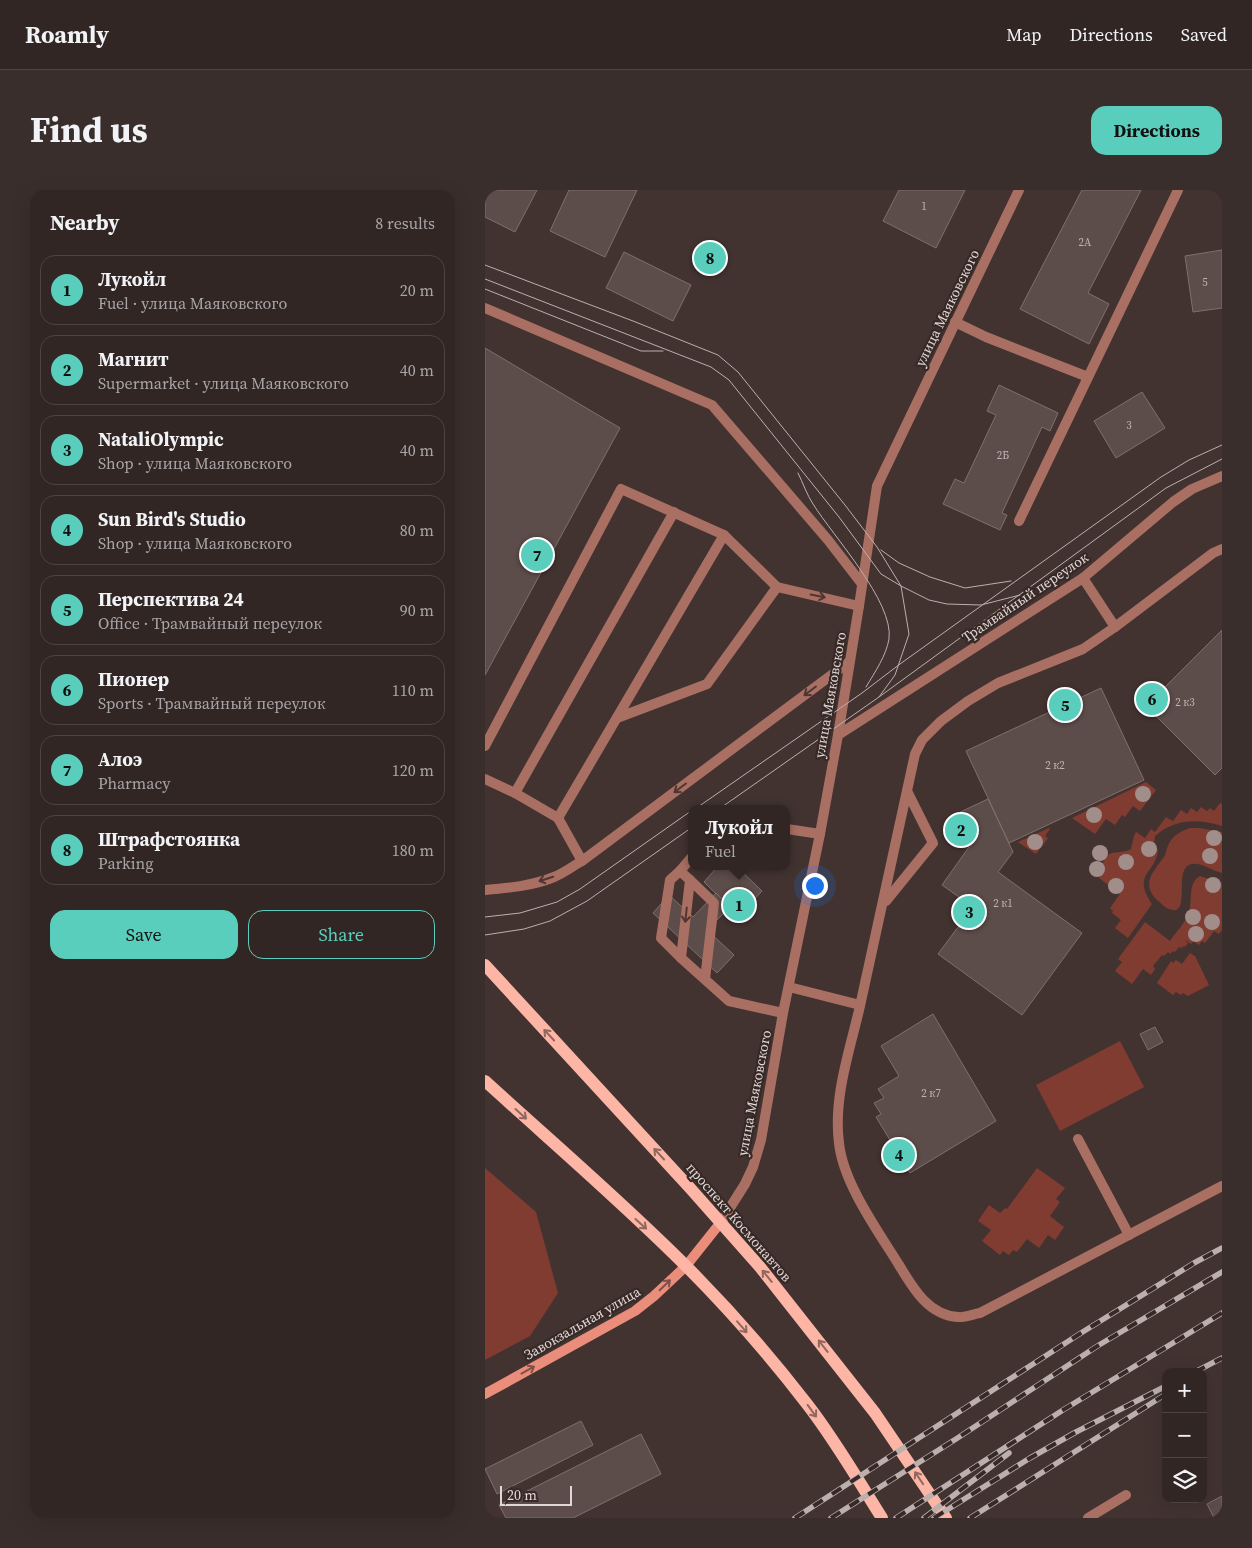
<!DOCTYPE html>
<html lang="en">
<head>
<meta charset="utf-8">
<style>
	:root { --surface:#322624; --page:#3a2e2c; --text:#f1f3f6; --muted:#a8a5a6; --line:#4d4341; --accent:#5acebd }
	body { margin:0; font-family:"Source Serif 4",serif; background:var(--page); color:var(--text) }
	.controls { position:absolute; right:15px; bottom:15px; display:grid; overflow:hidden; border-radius:10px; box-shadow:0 5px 20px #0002 }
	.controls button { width:45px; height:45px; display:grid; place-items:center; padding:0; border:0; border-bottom:1px solid var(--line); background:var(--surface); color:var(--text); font:25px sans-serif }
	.scale { position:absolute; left:15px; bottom:12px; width:72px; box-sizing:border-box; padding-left:5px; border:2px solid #e1d7d5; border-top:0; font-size:14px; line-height:18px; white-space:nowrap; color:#e1d7d5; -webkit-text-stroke:4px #372926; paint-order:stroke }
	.you { position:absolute; left:329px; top:695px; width:18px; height:18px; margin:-12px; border:4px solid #fff; border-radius:50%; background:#1a73e8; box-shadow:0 0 0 8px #1a73e833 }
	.badge { display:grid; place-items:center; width:32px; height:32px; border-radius:50%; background:var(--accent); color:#111; font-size:16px; font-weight:700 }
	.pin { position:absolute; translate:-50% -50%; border:2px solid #fff; box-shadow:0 1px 5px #0006 }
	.popup { position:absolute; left:203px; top:615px; width:102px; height:65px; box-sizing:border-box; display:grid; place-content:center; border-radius:10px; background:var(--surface); filter:drop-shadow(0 1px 4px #0005); font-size:16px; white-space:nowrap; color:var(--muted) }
	.popup b { font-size:19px; color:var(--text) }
	.popup::after { content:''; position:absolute; left:50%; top:100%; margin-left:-10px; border:10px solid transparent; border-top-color:var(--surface) }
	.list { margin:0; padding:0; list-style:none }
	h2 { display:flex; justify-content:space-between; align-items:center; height:65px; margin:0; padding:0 20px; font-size:21px }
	h2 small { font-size:16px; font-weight:400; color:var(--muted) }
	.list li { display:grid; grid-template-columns:32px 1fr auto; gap:15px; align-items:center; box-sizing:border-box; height:70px; margin:0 10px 10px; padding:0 10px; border:1px solid var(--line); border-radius:15px }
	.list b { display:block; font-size:19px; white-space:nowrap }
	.list p { margin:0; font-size:16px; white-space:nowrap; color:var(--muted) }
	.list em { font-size:16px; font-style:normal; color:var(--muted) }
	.actions { display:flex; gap:10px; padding:15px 20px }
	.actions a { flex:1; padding:11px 0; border:1px solid var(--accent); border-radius:15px; text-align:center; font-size:18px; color:var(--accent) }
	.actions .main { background:var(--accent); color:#111 }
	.icon { flex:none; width:28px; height:28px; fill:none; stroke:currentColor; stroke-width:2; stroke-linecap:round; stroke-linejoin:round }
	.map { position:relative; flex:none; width:737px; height:1328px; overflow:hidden; border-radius:15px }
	header { display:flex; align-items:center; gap:30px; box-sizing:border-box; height:70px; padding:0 25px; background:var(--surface); border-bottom:1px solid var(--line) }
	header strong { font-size:24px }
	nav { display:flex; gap:28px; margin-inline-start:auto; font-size:18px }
	.intro { display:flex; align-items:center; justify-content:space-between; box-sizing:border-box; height:120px; padding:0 30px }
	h1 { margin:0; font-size:35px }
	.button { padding:12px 22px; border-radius:15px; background:var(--accent); color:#111; font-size:18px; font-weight:700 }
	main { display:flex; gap:30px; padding:0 30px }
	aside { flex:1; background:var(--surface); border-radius:15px; box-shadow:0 5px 20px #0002 }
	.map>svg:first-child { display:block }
</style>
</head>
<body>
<header>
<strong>Roamly</strong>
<nav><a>Map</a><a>Directions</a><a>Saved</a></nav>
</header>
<div class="intro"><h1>Find us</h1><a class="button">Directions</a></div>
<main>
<aside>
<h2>Nearby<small>8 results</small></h2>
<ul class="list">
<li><span class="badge">1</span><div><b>Лукойл</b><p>Fuel · улица Маяковского</p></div><em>20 m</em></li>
<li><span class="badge">2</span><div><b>Магнит</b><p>Supermarket · улица Маяковского</p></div><em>40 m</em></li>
<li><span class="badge">3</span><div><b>NataliOlympic</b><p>Shop · улица Маяковского</p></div><em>40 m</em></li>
<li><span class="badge">4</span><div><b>Sun Bird's Studio</b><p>Shop · улица Маяковского</p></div><em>80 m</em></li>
<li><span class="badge">5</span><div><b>Перспектива 24</b><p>Office · Трамвайный переулок</p></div><em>90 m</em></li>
<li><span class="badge">6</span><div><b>Пионер</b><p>Sports · Трамвайный переулок</p></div><em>110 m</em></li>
<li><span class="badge">7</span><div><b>Алоэ</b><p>Pharmacy</p></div><em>120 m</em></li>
<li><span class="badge">8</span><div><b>Штрафстоянка</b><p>Parking</p></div><em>180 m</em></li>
</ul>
<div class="actions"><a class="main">Save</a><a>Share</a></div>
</aside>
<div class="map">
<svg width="737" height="1328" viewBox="0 0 737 1328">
	<rect width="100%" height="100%" fill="#423330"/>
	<g fill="#803c30">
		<polygon points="661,592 671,600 655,621 648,616 640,627 637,625 630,635 621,629 610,644 587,628"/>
		<path d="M735,613L737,614V636C713,628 689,629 670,646L669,655L673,660C670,685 647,683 667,714L643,748L630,738L636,730L627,723L628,721L625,718L635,704L614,688L619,682L617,675L621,666C629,660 638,664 646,659L649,646L651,642L660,648L666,639L670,642L681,627L688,631L696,620L702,624L706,618L712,622L716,617L722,621L725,618L729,621Z"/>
		<polygon points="564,638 565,639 560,646 563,648 551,664 533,652"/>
		<path d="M705,638H714L737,642V683C729,681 720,675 712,674C683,670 710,729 684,719C680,718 676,713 672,710C656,693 668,682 679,667C681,663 681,660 683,656C686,646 696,641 705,638Z"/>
		<path d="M715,686L737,693V740L734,744L729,741L720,753L717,751L714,755L708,751L706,754L700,750L703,753L700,757L698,756L697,758L694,757L690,762L688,761L685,764L683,762L679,766L677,765L668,776L670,779L666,785L658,779L647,794L630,781L637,772L633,769L660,732L685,751C691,742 700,733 704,723C708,710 702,694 715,686Z"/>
		<polygon points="705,763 710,766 724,795 703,806 698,803 696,805 691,802 688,805 672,793 686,771 688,773 691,770 697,774"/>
		<polygon points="635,851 659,897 575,941 551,895"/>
		<polygon points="0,978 51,1022 73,1103 45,1146 0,1170"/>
		<polygon points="552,978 580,998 571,1009 575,1012 565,1026 579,1037 570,1050 563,1045 554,1058 542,1049 532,1062 528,1060 524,1065 518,1061 515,1065 497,1051 506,1040 493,1031 504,1015 515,1023 520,1018 522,1019"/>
	</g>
	<g fill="#5d4d4a" stroke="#806f6c">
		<polygon points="0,0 52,0 30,42 0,27"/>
		<polygon points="84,0 152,0 120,67 65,41"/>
		<polygon points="414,0 480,0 451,58 398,31"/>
		<polygon points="597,0 656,0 603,103 624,114 604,154 535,119"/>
		<polygon points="737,60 737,118 708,122 700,66"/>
		<polygon points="139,62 206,95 188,131 121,98"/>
		<polygon points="0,158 135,238 0,485"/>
		<polygon points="514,195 573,223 565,241 557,237 517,323 522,325 515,340 458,314 470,289 479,293 511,225 502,221"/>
		<polygon points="657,202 680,238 631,268 609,231"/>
		<polygon points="737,440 737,578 730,585 661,516"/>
		<polygon points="616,498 659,590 524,653 481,561"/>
		<polygon points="503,609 528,662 513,682 597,743 537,825 453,764 488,717 457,695 484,657 469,625"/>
		<polygon points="233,676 251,676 277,701 254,726 219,692"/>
		<polygon points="231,703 245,717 222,740 249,765 232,783 168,723 184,705 208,727"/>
		<polygon points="448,824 511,931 425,983 391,927 396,924 389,913 399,908 393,899 414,886 396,856"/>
		<polygon points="670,837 678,852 663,860 655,844"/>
		<polygon points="96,1231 108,1255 12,1304 0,1279"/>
		<polygon points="156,1244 176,1284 88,1328 21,1328 14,1315"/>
		<polygon points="737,1306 737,1328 729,1328 722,1314"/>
	</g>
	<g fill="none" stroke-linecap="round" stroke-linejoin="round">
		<g stroke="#aa6f63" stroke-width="10">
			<polyline points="0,118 227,215 343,350 377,394"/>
			<polyline points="470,132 501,147 603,187"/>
			<polyline points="534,331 693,0"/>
			<polyline points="132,528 222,494 292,397"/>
			<polyline points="0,556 136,299 239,345 292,397 374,416"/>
			<polyline points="0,589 30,603 73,628 97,671"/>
			<polyline points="30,603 189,322"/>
			<polyline points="73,628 239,345"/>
			<polyline points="302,639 335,644"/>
			<polyline points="206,668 195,681 205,690 196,768 244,811 298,823"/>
			<polyline points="195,681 185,690 176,748 196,768"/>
			<polyline points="205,690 229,713 220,789"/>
			<polyline points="304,797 375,815"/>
			<polyline points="593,949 644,1045"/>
			<polyline points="603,1328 641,1305"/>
		</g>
		<g stroke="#aa6f63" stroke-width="10">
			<polyline points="598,388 630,437 728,363 737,359"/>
			<path d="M630,437L598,459L513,493L483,511L456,531L437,550L430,564C412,648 394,732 375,816C365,860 348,907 354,953C358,993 393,1041 414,1075C428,1098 443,1125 473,1127C480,1128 488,1124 495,1123L737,996"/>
			<polyline points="353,545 598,388 688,312 707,299 737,286"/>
			<polyline points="401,711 448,653 422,601"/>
		</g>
		<g stroke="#aa6f63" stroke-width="10">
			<path d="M0,700C24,698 47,696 69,687C79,683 88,676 97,671L364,472"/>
			<polyline points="236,1032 260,994 268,977 276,950 298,823 335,644 353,545 374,416 392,296 534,0"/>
		</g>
		<polyline stroke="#ea8d7a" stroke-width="10" points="0,1204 150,1121 169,1106 201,1076 236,1032"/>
		<g stroke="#fdb5a5" stroke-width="12">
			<polyline points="0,775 205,998 275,1077 390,1223 461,1328"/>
			<path d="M0,891C67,952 136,1011 200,1075C244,1119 285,1166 322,1214C350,1250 373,1290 397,1328"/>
		</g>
		<g stroke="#bbb0ae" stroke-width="1">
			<polyline points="0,75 148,131 233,165 253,182 360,315 392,357 416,396 424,444 410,485 394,507"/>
			<polyline points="0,89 226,177 244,190 354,327 396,384 416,396 444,410 462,414 496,415 535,405"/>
			<polyline points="0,99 156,161 178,161"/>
			<path d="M313,283C318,293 322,305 328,314C348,346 409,412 404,449C401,466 390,482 381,497"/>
			<polyline points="396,360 414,373 445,387 480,398 526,391"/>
			<polyline points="210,619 377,503 415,474 676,287 704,270 737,255"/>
			<polyline points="234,619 394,507 681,298 737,269"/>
			<polyline points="0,727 35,723 72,712 95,699 206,621"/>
			<polyline points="0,745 39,739 65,731 102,711 206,638"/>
		</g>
		<defs>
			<g id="rail">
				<polyline points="710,1182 737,1168"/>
				<polyline points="310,1328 596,1143 709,1073 737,1058"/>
				<polyline points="346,1328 471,1249 614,1155 737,1082"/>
				<polyline points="411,1328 578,1220 737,1123"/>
				<polyline points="439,1328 524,1263"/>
				<polyline points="449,1328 545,1268 591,1242 681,1196"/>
				<polyline points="485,1328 681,1204"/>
			</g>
		</defs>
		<use href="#rail" stroke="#bbb0ae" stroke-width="5.5"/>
		<use href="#rail" stroke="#372926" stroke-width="4" stroke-dasharray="11" stroke-linecap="butt"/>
	</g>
	<g fill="#a18d89">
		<circle cx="658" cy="604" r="8"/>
		<circle cx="609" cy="625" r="8"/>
		<circle cx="729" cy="648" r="8"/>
		<circle cx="550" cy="652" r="8"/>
		<circle cx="664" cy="659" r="8"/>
		<circle cx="615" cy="663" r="8"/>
		<circle cx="725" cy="666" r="8"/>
		<circle cx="641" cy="672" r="8"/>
		<circle cx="612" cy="679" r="8"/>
		<circle cx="728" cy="695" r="8"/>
		<circle cx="631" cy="696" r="8"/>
		<circle cx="708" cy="727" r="8"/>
		<circle cx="727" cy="732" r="8"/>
		<circle cx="711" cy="744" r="8"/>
	</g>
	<defs><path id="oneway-shaft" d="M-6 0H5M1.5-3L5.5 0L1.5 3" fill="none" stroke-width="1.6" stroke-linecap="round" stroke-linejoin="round" transform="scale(1.25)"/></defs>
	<g stroke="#4e3732">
		<use href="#oneway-shaft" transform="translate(333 406) rotate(12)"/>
		<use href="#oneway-shaft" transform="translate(325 501) rotate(143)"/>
		<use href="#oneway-shaft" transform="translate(195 598) rotate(143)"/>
		<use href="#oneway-shaft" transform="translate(61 689) rotate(162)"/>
		<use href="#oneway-shaft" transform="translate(201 725) rotate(96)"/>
	</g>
	<g stroke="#90685f">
		<use href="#oneway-shaft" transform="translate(64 845) rotate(-133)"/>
		<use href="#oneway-shaft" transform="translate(36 924) rotate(42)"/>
		<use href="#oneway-shaft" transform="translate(174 964) rotate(-133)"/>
		<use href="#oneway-shaft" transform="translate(156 1034) rotate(42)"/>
		<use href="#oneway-shaft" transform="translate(282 1086) rotate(-129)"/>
		<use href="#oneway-shaft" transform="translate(257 1137) rotate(49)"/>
		<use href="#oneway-shaft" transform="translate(338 1156) rotate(-128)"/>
		<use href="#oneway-shaft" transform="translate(327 1221) rotate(54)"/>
		<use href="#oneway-shaft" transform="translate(434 1288) rotate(-124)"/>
	</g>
	<g stroke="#7f5148">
		<use href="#oneway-shaft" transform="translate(180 1095) rotate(-44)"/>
		<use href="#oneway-shaft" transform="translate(43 1180) rotate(-29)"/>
	</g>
	<g text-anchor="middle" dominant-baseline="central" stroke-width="4.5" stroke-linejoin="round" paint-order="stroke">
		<g font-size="11" fill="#c0b4b2">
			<text x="439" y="16">1</text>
			<text x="600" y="52">2А</text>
			<text x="720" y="92">5</text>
			<text x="644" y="235">3</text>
			<text x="518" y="265">2Б</text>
			<text x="700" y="512">2 к3</text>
			<text x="570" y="575">2 к2</text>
			<text x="518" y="713">2 к1</text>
			<text x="446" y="903">2 к7</text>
		</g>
		<g font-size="14" fill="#e1d7d5" stroke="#372926">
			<text transform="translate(462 118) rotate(-64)">улица Маяковского</text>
			<text transform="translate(540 407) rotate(-34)">Трамвайный переулок</text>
			<text transform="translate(345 505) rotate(-80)">улица Маяковского</text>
			<text transform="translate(269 903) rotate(-79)">улица Маяковского</text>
			<text transform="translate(254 1032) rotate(49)">проспект Космонавтов</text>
			<text transform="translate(97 1133) rotate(-30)">Завокзальная улица</text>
		</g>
	</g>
</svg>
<div class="controls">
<button>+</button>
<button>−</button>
<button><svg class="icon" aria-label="layers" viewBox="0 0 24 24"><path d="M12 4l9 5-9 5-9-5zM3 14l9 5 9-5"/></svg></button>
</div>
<div class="scale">20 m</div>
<div class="you"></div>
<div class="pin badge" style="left:254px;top:715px">1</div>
<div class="popup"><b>Лукойл</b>Fuel</div>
<div class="pin badge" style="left:476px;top:640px">2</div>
<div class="pin badge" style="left:484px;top:722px">3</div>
<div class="pin badge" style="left:414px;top:965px">4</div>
<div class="pin badge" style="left:580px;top:515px">5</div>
<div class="pin badge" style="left:667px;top:509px">6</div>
<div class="pin badge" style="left:52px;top:365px">7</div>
<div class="pin badge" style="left:225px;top:68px">8</div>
</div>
</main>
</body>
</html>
